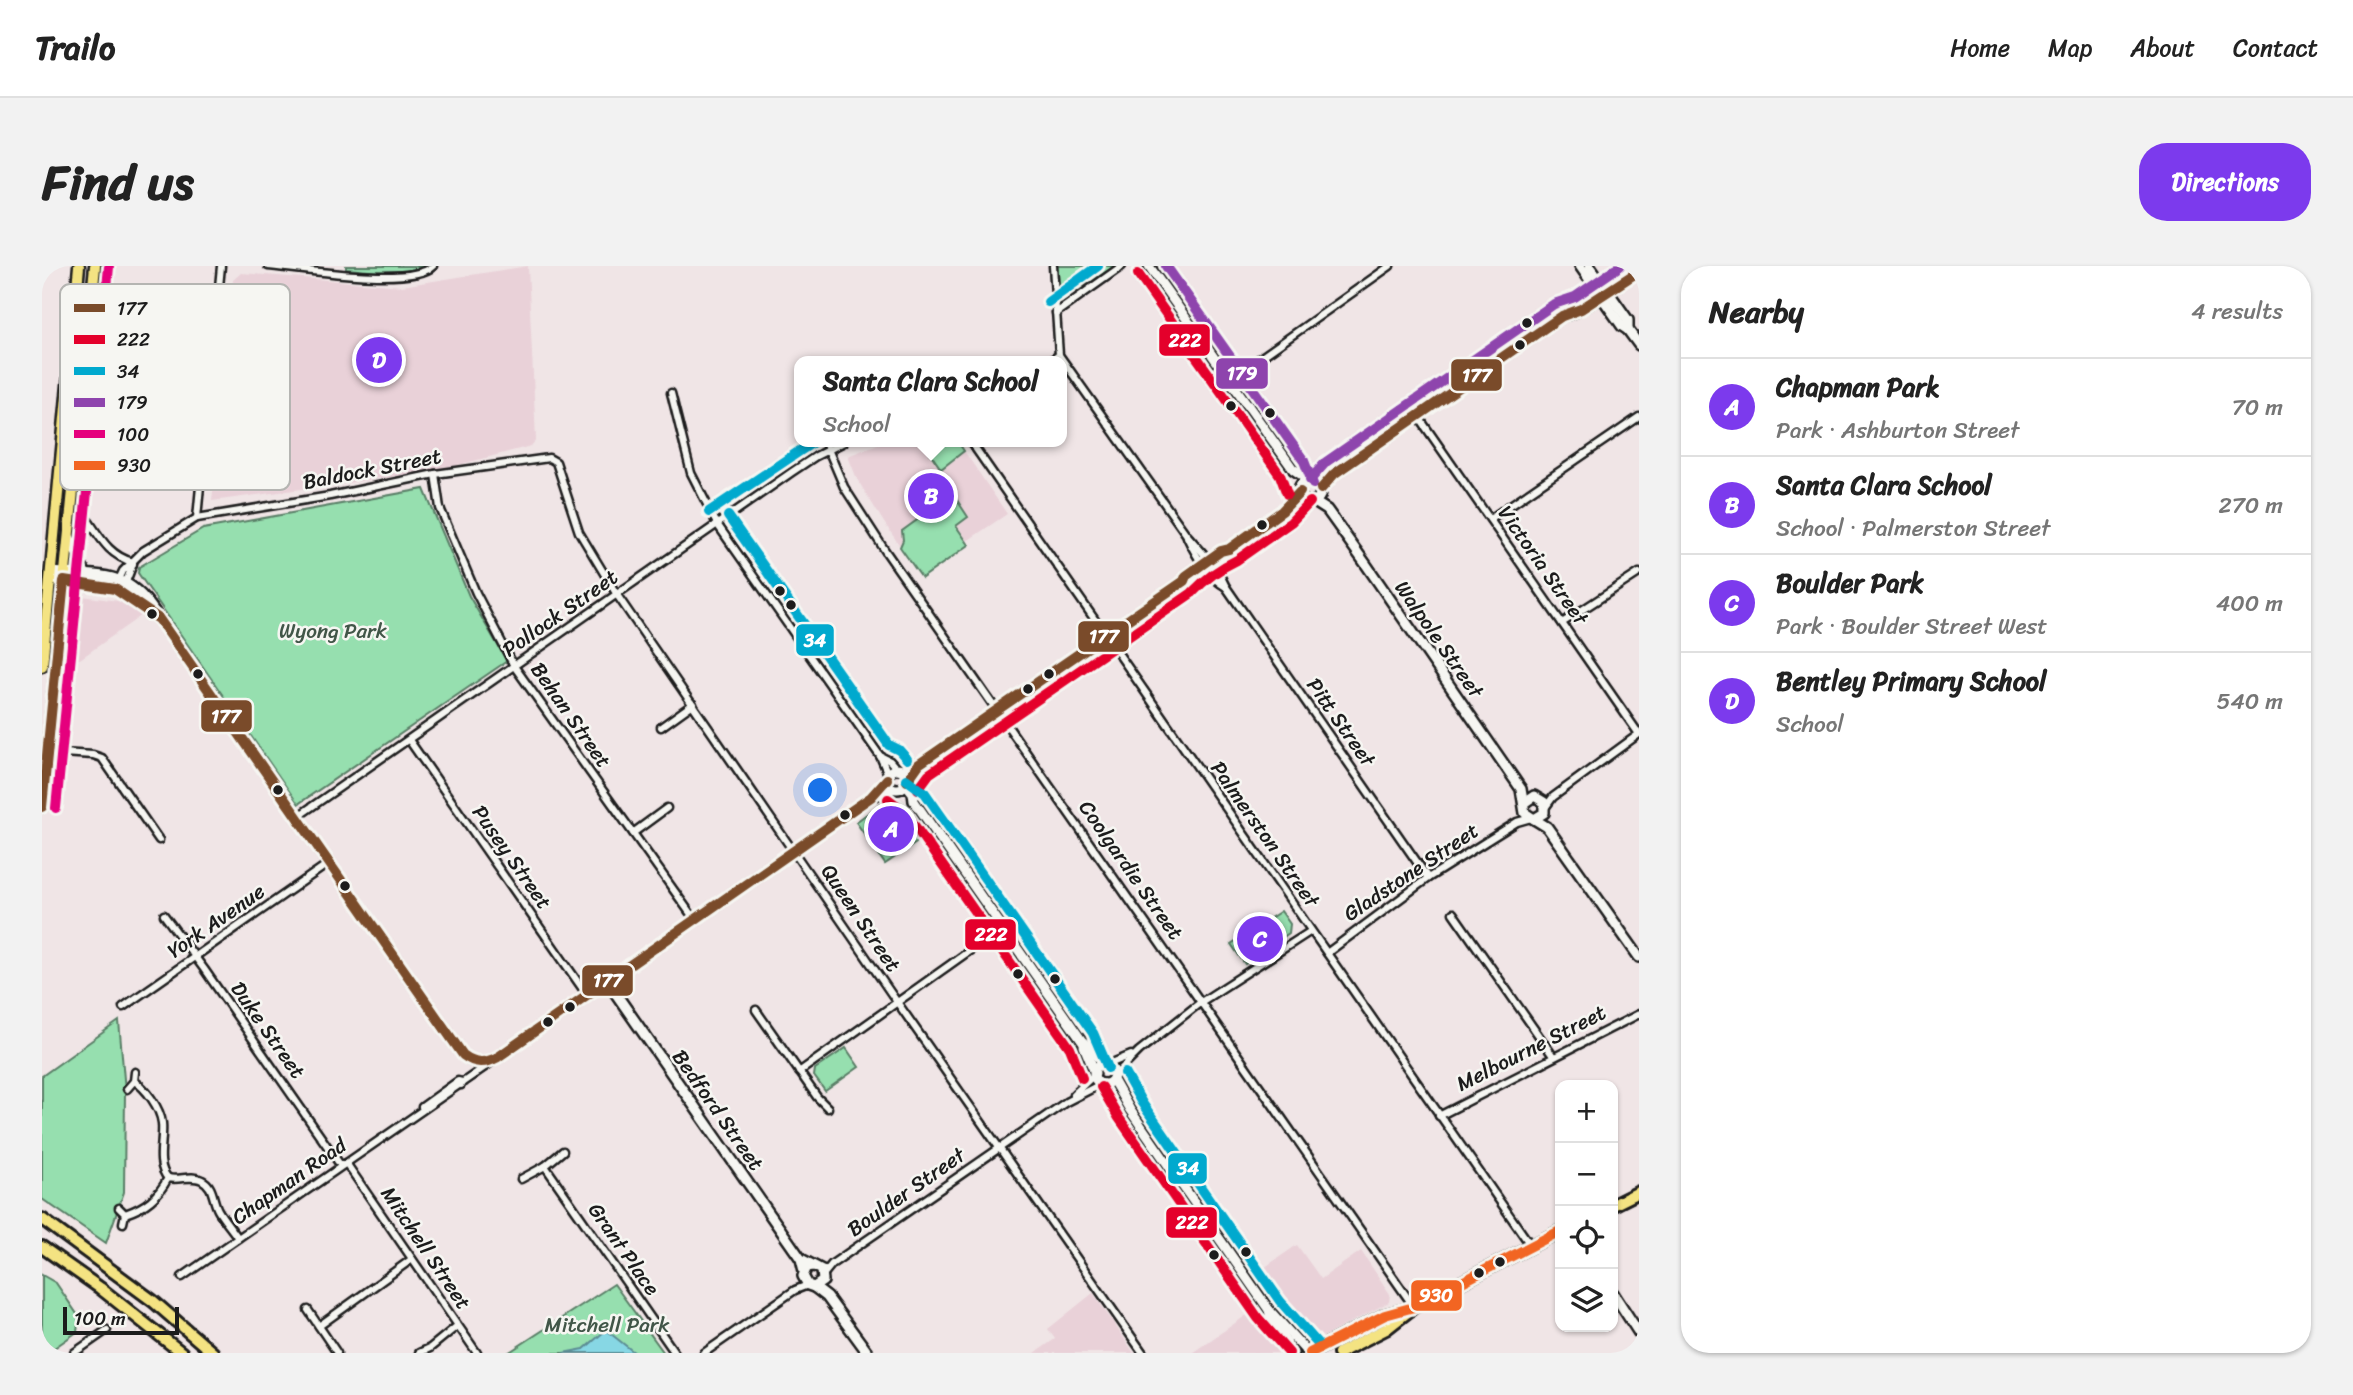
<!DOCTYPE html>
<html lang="en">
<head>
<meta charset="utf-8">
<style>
	:root { --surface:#fff; --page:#f2f2f2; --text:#222; --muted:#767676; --line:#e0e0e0; --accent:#7c3aed }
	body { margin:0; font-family:Sriracha,sans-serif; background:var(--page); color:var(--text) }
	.controls { position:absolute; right:21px; bottom:21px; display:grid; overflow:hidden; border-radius:14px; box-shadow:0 2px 5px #0004 }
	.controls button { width:63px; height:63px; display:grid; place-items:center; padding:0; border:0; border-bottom:2px solid var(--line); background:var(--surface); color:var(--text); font:35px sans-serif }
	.scale { position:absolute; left:21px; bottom:18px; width:116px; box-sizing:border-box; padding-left:7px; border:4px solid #1c1c1c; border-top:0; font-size:19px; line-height:24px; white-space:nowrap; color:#1c1c1c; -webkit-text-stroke:5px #f6f6f2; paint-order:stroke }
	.you { position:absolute; left:779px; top:525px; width:24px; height:24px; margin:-18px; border:5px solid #fff; border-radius:50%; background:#1a73e8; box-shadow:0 0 0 10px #1a73e833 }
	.badge { display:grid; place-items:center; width:46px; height:46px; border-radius:50%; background:var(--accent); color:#fff; font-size:23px; font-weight:700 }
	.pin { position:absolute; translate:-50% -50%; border:4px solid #fff; box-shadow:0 2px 7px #0006 }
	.popup { position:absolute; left:752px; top:90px; width:273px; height:91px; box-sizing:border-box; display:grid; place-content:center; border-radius:14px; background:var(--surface); filter:drop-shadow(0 2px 5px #0005); font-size:23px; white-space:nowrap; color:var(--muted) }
	.popup b { font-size:26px; color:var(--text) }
	.popup::after { content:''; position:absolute; left:50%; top:100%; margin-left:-14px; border:14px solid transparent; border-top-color:var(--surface) }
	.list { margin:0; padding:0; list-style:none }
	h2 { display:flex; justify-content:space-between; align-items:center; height:91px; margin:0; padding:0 28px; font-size:30px }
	h2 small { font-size:23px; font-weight:400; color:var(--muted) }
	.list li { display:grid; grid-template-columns:46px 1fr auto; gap:21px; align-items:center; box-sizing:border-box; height:98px; padding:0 28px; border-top:2px solid var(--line) }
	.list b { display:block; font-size:26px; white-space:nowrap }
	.list p { margin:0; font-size:23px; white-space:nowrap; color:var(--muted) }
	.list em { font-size:23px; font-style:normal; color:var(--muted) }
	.icon { flex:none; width:38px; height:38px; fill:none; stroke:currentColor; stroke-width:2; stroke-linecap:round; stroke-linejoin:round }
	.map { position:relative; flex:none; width:1597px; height:1087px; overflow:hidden; border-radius:28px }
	header { display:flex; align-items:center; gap:42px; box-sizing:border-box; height:98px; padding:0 35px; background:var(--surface); border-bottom:2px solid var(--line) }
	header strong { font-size:33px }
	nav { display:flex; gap:38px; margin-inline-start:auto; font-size:24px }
	.intro { display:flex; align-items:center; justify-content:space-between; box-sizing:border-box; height:168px; padding:0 42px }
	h1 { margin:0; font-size:49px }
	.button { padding:18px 32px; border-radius:28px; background:var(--accent); color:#fff; font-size:24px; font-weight:700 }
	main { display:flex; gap:42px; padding:0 42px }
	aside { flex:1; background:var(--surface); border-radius:28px; box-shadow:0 2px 5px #0004 }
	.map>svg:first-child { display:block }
</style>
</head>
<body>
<header>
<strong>Trailo</strong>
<nav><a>Home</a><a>Map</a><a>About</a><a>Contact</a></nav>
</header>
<div class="intro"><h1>Find us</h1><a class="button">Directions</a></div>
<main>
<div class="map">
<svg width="1597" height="1087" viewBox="0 0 1597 1087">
	<rect width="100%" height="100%" fill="#f0e5e6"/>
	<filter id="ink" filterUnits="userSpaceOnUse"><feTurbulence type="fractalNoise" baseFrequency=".0143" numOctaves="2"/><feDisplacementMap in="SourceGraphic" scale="14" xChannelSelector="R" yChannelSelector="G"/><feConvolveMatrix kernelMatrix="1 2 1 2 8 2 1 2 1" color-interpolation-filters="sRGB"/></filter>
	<g filter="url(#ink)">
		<g fill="#e9d1d8">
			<polygon points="486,0 494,174 489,180 393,205 170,235 191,14 199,7 360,20"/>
			<polygon points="58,53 109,58 104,120 113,122 111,143 49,137"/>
			<polygon points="841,176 916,176 965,248 925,275 927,279 880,312 841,255 815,213 806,190"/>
			<polygon points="40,330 76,335 100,349 38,393 25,393 30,333"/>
			<polygon points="1255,979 1279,1013 1319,985 1348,1028 1347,1036 1275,1074 1265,1073 1216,1006"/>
			<polygon points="1051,1027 1092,1087 993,1087 1013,1073 1006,1063"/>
			<polygon points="1212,1044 1240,1083 1239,1087 1150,1087"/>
		</g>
		<g fill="#96dfaf" stroke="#597e66" stroke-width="2">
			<path d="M304,0H384C358,10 331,5 304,3Z"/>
			<polygon points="1015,0 1073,0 1027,29 1018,24"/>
			<polygon points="904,176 916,176 922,185 899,203 888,187"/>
			<polygon points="382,223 427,330 465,395 256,538 96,307 97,301 161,263"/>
			<polygon points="911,228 926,251 914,260 927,279 880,312 858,281 861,274 860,265"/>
			<polygon points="850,532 859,536 883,571 843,598 814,556 845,533"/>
			<polygon points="1239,645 1248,658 1247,667 1203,698 1189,678"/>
			<polygon points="77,755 83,825 82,926 64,977 0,933 0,810"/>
			<polygon points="804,782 817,801 783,825 772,810 773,803"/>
			<polygon points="0,1009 14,1017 37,1051 35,1066 5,1087 0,1087"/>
			<polygon points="572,1018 622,1087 466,1087"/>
		</g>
		<polygon fill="#87d7e4" stroke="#5c8c94" stroke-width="2" points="564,1064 593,1087 521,1087 542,1083"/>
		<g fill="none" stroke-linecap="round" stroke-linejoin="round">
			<defs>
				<g id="street">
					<path d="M226,0C258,3 370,21 391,0"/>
					<polyline points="1011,0 1017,89 1144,268 1175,303 1184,321 1386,612"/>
					<polyline points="1014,47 1080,0"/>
					<polyline points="1008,95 1017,89"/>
					<polyline points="1187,114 1348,0"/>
					<polyline points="629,127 649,207 675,258 838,490 846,508"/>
					<polyline points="1376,150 1597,468 1511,531 1503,542"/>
					<polyline points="783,176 802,221 844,286 1372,1041"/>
					<polyline points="929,176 1489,980"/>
					<polyline points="393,208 398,242 434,327 472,400 653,654"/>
					<polyline points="155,252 179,0"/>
					<polyline points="1448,253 1597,151"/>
					<path d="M46,254C59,273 68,290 91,296"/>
					<path d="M1145,271C1153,288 1167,312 1184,321"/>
					<polyline points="75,318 81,305 101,285 155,252 288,230 393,208 507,192 514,196 537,266 575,329 855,736 1101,1087"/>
					<polyline points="80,326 91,298"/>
					<polyline points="1520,357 1597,307"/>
					<polyline points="619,461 651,438"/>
					<polyline points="367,474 545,729"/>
					<polyline points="5,486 51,489 60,492 117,574"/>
					<polyline points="838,490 848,495 854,502"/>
					<polyline points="255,551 750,206 774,190 802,176"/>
					<polyline points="591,567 625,542"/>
					<polyline points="1411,647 1511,790"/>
					<polyline points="122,649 162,703 299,900"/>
					<polyline points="1285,687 1386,612 1475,556 1489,552"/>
					<polyline points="81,741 287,597"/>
					<polyline points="714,744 775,831 786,842"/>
					<polyline points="1065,799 1089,789"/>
					<polyline points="757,806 961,661"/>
					<polyline points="1072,810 1097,785 1159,736 1269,665"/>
					<path d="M92,815C104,822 118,842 120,857C122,874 113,899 126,912"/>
					<polyline points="85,823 92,815 93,806"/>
					<polyline points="1031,829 1052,809"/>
					<polyline points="380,841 416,815 420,816 419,819"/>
					<polyline points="1397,850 1597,748"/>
					<polyline points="304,897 435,1087"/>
					<polyline points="503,900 633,1087"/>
					<path d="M126,912C137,915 149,908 160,914C172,920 170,933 176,944C181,953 190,963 196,972"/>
					<polyline points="479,913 503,900 521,885"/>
					<polyline points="77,942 83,948 81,957"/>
					<path d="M83,948C104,941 116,931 126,912"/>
					<polyline points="781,1009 790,998 1024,836 1059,818"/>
					<polyline points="140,1011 450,796"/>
					<polyline points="266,1044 295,1087"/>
					<polyline points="277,1060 370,993"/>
					<polyline points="32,1087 65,1064"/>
					<polyline points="377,1087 388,1082 415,1060"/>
					<polyline points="662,1087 753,1024 766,1019"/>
				</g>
				<g id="secondary">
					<polyline points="1107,0 1251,203 1267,214"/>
					<polyline points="1538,0 1580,60 1586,64 1597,79"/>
					<polyline points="1548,0 1586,54 1586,64"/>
					<path d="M1520,50C1546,46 1572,17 1597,5"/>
					<path d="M1271,214L1292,208L1520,50C1536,29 1563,12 1587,0"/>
					<circle cx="1268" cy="225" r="11"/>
					<polyline points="1271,235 1285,244 1323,297 1479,523 1483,547 1492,553 1502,547 1502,536 1492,530 1482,537"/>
					<polyline points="27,270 43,307"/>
					<path d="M9,306C61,311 87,302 117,353L421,789C433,800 443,798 456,791L829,531L850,522"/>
					<polyline points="8,314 73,323 112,350"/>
					<circle cx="855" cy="513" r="10"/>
					<polyline points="861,504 870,499 877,498 1142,315 1149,313 1240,245 1263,234"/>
					<polyline points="864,518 871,527 872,535 1040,775 1063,798"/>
					<polyline points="1492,553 1505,561 1597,691"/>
					<polyline points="565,715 759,993 762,1005"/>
					<polyline points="1042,780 1053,807"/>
					<circle cx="1062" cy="808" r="10"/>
					<polyline points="1071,814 1088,844 1227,1044 1266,1087"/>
					<polyline points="759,993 780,1004 781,1015 772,1021 766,1019 761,1010 765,1001 771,1000"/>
					<polyline points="772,1021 785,1031 826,1087"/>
					<polyline points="1571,1027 1597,1067"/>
					<polyline points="1227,1044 1230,1055 1251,1087"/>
				</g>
				<g id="primary">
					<polyline points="0,400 37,0"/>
					<polyline points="0,541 53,0"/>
				</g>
				<g id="highway">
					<polyline points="1571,939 1597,926"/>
					<polyline points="0,953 111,1035 171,1087"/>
					<polyline points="0,981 58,1022 140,1087"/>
					<polyline points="1268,1087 1343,1049 1366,1043"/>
					<polyline points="1297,1087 1344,1063 1372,1041 1518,965"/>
				</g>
			</defs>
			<use href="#street" stroke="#1c1c1c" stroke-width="11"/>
			<use href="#secondary" stroke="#1c1c1c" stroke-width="14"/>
			<use href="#primary" stroke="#1c1c1c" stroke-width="15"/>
			<use href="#highway" stroke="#1c1c1c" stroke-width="16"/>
			<use href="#street" stroke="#f6f6f2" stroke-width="6"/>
			<use href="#secondary" stroke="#f6f6f2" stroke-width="9"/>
			<use href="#primary" stroke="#f4e382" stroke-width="10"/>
			<use href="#highway" stroke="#f4e382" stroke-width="10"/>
			<defs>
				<g id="bus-1">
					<polyline points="1279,223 1292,208 1520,50 1539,43 1597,5"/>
					<polyline points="865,515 877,498 1142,315 1144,310 1179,285 1187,283 1240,245 1258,226"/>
					<path d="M0,541L22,315L73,323L117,353L421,789C433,798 443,798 456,791L829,531L845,513"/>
				</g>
				<g id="bus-2">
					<polyline points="1096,8 1238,209 1245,228"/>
					<path d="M876,523L887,508L1150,327C1163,313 1178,302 1195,294L1249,256L1268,236"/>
					<polyline points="846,533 863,546 1028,782 1040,812"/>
					<polyline points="1059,821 1077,852 1216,1052 1247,1087"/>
				</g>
				<g id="bus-3">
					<polyline points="1006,36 1056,0"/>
					<polyline points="667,246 771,176"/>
					<polyline points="686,250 847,479 857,484 865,493"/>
					<polyline points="864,513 883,527 1051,767 1066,802"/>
					<polyline points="1083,807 1100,837 1238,1035 1276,1078"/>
				</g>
				<g id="bus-4">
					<polyline points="1124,0 1262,195 1271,218"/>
					<polyline points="1268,214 1284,196 1512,38 1533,31 1578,0"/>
				</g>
				<polyline id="bus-5" points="14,542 67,1"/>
				<polyline id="bus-6" points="1268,1087 1343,1049 1372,1041 1518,965"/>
			</defs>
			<use href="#bus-1" stroke="#f6f6f2" stroke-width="16"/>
			<use href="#bus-2" stroke="#f6f6f2" stroke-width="16"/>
			<use href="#bus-3" stroke="#f6f6f2" stroke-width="16"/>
			<use href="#bus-4" stroke="#f6f6f2" stroke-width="16"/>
			<use href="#bus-5" stroke="#f6f6f2" stroke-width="16"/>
			<use href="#bus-6" stroke="#f6f6f2" stroke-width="16"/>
			<use href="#bus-1" stroke="#7a4b2a" stroke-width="10"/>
			<use href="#bus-2" stroke="#e4002b" stroke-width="10"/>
			<use href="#bus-3" stroke="#00a9ce" stroke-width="10"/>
			<use href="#bus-4" stroke="#8e44ad" stroke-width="10"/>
			<use href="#bus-5" stroke="#e5007d" stroke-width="10"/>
			<use href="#bus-6" stroke="#f26522" stroke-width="10"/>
		</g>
	</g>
	<g fill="#1c1c1c" stroke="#f6f6f2" stroke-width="2.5">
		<circle cx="1485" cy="57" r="6"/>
		<circle cx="1478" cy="79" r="6"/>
		<circle cx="1189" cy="140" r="6"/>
		<circle cx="1228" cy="147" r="6"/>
		<circle cx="1220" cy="259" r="6"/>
		<circle cx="738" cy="325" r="6"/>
		<circle cx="749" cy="339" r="6"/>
		<circle cx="110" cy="348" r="6"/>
		<circle cx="156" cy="408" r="6"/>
		<circle cx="1007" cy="408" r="6"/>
		<circle cx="986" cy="423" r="6"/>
		<circle cx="236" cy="524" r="6"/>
		<circle cx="803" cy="549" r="6"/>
		<circle cx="303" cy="620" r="6"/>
		<circle cx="976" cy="708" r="6"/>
		<circle cx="1013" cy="713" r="6"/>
		<circle cx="528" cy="741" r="6"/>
		<circle cx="506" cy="756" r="6"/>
		<circle cx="1204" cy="986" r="6"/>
		<circle cx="1172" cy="989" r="6"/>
		<circle cx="1458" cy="996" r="6"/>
		<circle cx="1437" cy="1007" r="6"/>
	</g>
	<g text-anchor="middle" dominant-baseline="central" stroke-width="5" stroke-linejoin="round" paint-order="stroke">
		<g font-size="21" fill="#1c1c1c" stroke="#f6f6f2">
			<text transform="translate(330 203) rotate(-11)">Baldock Street</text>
			<text transform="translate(1501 299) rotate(55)">Victoria Street</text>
			<text transform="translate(518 347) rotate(-35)">Pollock Street</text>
			<text transform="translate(1397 373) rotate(55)">Walpole Street</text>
			<text transform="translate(529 449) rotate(55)">Behan Street</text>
			<text transform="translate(1299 456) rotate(55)">Pitt Street</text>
			<text transform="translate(1223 568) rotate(55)">Palmerston Street</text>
			<text transform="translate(470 591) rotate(55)">Pusey Street</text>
			<text transform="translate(1089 604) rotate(55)">Coolgardie Street</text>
			<text transform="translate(1369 606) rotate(-34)">Gladstone Street</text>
			<text transform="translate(819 652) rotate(56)">Queen Street</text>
			<text transform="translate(174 655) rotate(-35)">York Avenue</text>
			<text transform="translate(226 764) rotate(55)">Duke Street</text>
			<text transform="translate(1489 782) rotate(-27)">Melbourne Street</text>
			<text transform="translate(676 844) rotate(55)">Bedford Street</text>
			<text transform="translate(247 915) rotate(-35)">Chapman Road</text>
			<text transform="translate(864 926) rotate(-35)">Boulder Street</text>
			<text transform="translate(384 982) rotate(56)">Mitchell Street</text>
			<text transform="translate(582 983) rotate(55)">Grant Place</text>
		</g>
		<g font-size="21" fill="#415648" stroke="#f6f6f2">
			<text x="291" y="365">Wyong Park</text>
			<text x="565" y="1059">Mitchell Park</text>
		</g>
	</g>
	<rect x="18" y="18" width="230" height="206" rx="10" fill="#f6f6f2" stroke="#b5b5b2" stroke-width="2"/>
	<rect x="32" y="38" width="31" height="8" fill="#7a4b2a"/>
	<rect x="32" y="69" width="31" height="9" fill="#e4002b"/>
	<rect x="32" y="101" width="31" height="8" fill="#00a9ce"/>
	<rect x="32" y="132" width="31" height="9" fill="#8e44ad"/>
	<rect x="32" y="164" width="31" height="8" fill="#e5007d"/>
	<rect x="32" y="195" width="31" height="9" fill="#f26522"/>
	<g font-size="19" fill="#1c1c1c">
		<text x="75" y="49">177</text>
		<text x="75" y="80">222</text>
		<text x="75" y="112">34</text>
		<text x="75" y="143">179</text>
		<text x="75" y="175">100</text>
		<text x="75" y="206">930</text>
	</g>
	<g stroke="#f6f6f2" stroke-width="2.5">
		<rect x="1116" y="57" width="53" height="34" rx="7" fill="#e4002b"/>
		<rect x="1173" y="91" width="54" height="33" rx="7" fill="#8e44ad"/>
		<rect x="1408" y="92" width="53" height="34" rx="7" fill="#7a4b2a"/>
		<rect x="1035" y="354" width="53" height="33" rx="7" fill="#7a4b2a"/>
		<rect x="753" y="357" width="40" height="34" rx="7" fill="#00a9ce"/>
		<rect x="158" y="433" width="53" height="34" rx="7" fill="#7a4b2a"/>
		<rect x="922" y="652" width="53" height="33" rx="7" fill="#e4002b"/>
		<rect x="539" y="698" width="53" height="33" rx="7" fill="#7a4b2a"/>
		<rect x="1125" y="886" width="41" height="33" rx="7" fill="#00a9ce"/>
		<rect x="1123" y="940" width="53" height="33" rx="7" fill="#e4002b"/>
		<rect x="1368" y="1013" width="53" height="33" rx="7" fill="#f26522"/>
	</g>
	<g font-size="19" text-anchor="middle" font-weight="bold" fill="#fff">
		<text x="1143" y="81">222</text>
		<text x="1200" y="114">179</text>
		<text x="1435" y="116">177</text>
		<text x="1062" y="377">177</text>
		<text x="773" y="381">34</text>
		<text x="184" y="457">177</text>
		<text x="949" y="675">222</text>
		<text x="566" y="721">177</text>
		<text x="1146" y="909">34</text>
		<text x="1150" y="963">222</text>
		<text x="1394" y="1036">930</text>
	</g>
</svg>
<div class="controls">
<button>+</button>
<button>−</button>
<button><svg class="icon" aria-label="locate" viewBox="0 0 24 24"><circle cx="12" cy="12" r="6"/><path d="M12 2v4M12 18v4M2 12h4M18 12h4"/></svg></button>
<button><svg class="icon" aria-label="layers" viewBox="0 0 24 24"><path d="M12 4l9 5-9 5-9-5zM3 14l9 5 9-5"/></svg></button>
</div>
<div class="scale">100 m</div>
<div class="you"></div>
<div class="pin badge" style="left:849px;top:563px">A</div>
<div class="pin badge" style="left:889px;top:230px">B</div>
<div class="popup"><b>Santa Clara School</b>School</div>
<div class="pin badge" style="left:1218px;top:673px">C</div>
<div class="pin badge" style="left:337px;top:94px">D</div>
</div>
<aside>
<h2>Nearby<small>4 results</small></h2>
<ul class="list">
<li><span class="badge">A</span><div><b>Chapman Park</b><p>Park · Ashburton Street</p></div><em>70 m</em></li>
<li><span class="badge">B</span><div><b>Santa Clara School</b><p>School · Palmerston Street</p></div><em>270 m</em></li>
<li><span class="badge">C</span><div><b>Boulder Park</b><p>Park · Boulder Street West</p></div><em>400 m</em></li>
<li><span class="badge">D</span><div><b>Bentley Primary School</b><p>School</p></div><em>540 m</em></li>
</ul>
</aside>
</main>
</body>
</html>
